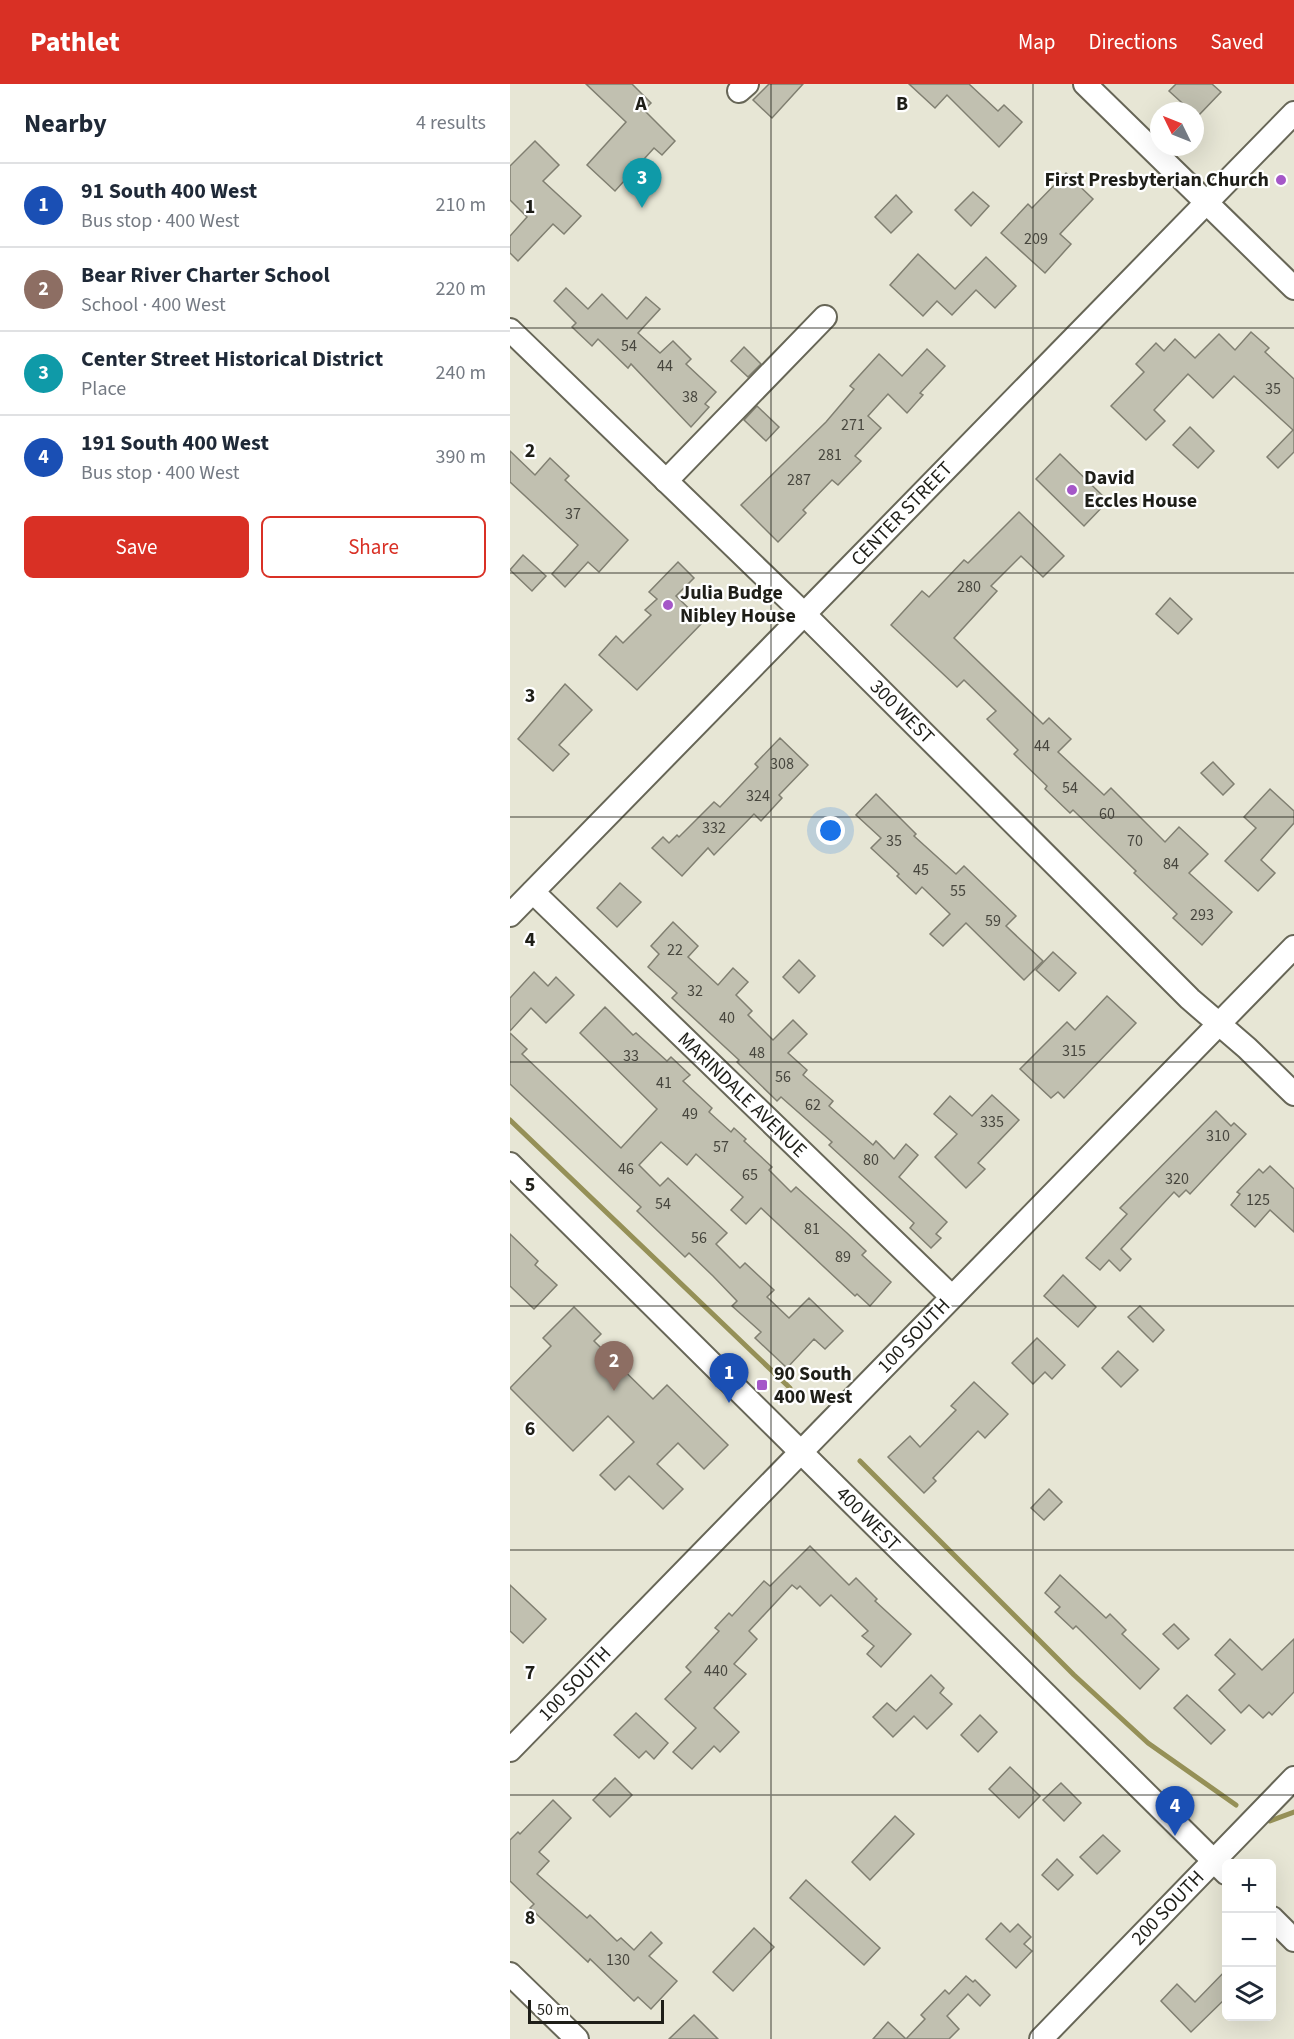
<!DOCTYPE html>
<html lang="en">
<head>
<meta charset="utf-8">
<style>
	:root { --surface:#fff; --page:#f6f6f7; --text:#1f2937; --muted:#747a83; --line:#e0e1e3; --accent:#d93025 }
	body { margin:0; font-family:"Source Sans 3",sans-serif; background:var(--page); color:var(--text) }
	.controls { position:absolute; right:18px; bottom:18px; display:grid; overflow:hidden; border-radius:9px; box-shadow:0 6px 24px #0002 }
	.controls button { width:54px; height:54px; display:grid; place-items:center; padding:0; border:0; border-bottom:2px solid var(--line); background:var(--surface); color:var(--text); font:30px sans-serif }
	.compass { position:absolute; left:640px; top:18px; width:54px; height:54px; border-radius:50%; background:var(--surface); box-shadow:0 6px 24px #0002; rotate:313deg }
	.scale { position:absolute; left:18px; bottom:15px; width:136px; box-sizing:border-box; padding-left:6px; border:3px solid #1e1e18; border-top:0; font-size:16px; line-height:21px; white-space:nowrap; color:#1e1e18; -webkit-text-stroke:4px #fff; paint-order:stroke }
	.you { position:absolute; left:321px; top:747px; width:21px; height:21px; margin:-15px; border:4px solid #fff; border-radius:50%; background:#1a73e8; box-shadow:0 0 0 9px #1a73e833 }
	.badge { display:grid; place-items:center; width:39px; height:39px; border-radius:50%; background:var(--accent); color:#fff; font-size:20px; font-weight:700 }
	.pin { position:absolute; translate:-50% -50px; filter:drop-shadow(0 2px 3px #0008) }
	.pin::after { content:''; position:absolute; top:32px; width:21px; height:18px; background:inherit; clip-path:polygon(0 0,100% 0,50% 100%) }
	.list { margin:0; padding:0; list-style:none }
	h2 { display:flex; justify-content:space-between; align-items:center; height:78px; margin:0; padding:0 24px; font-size:26px }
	h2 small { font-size:20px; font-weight:400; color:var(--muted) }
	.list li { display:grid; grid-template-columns:39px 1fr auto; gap:18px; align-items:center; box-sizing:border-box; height:84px; padding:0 24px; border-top:2px solid var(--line) }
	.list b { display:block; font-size:22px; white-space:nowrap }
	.list p { margin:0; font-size:20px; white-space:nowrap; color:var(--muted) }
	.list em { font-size:20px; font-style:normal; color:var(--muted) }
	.actions { display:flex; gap:12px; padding:18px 24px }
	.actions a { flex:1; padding:14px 0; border:2px solid var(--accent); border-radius:9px; text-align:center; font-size:21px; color:var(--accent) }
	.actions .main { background:var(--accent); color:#fff }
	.icon { flex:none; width:33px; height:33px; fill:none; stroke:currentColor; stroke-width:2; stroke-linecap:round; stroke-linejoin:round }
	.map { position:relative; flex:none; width:784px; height:1955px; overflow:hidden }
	header { display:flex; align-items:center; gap:36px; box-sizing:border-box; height:84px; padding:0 30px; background:var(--accent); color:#fff }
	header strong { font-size:28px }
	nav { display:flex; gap:33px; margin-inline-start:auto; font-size:21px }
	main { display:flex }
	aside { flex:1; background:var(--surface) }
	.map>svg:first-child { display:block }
</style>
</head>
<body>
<header>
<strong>Pathlet</strong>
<nav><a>Map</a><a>Directions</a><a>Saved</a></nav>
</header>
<main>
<aside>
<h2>Nearby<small>4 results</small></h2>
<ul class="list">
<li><span class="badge" style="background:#1a4fb4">1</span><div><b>91 South 400 West</b><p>Bus stop · 400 West</p></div><em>210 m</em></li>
<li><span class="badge" style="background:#8d6e63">2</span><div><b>Bear River Charter School</b><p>School · 400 West</p></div><em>220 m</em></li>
<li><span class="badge" style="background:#0f9aa8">3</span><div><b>Center Street Historical District</b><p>Place</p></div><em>240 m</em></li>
<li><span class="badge" style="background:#1a4fb4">4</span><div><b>191 South 400 West</b><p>Bus stop · 400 West</p></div><em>390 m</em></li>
</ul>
<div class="actions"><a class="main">Save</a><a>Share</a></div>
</aside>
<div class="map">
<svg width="784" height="1955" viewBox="0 0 784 1955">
	<rect width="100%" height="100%" fill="#e7e6d5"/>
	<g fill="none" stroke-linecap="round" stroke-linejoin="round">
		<g stroke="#959057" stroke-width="5">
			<polyline points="0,1036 280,1304"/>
			<polyline points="350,1377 564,1591 638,1659 726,1721"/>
			<polyline points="760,1737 784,1728"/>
		</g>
	</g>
	<g fill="#c1c0b0" stroke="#807f71" stroke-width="1.5">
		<polygon points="76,0 122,0 141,19 134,26 165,57 152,71 144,64 105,107 77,81 116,38"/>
		<polygon points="259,0 293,0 262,34 243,16"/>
		<polygon points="399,0 459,0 488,27 494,21 512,38 489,63 437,11 425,24"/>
		<polygon points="666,0 702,0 711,8 687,33 685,27 681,27 659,7"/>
		<polygon points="25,57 49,81 33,97 71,132 54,150 43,140 8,177 0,169 0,152 17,133 0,116 0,82"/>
		<polygon points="556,89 583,115 550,150 561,160 535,189 491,149 518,120 522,124"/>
		<polygon points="463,108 479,122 461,142 445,126"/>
		<polygon points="386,111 402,128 381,149 365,133"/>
		<polygon points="408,170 445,205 476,173 506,202 485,224 466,206 442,231 427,217 413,232 380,201"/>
		<polygon points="56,204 78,225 92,210 117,235 136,213 150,225 128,249 150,269 163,257 181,275 176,280 206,308 195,320 199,323 181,343 121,280 118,284 88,255 82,262 62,243 66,239 44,217"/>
		<polygon points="741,248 759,264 755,268 784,295 784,368 768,384 757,373 783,346 724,292 703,314 678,290 644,326 655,337 636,356 601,322 634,288 626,280 646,259 654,267 665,255 685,274 709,250 725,266"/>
		<polygon points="234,263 251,280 238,293 221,277"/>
		<polygon points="417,265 435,282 410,309 413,311 397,329 378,310 358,332 371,344 345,372 351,377 328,401 322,396 293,426 296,429 268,458 231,421 316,338 344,305 340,302 369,270 392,292"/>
		<polygon points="247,322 269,343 256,357 234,336"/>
		<polygon points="680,343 704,367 688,384 663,361"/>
		<polygon points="0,367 25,391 40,374 59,392 55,396 118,456 89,488 78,478 55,503 42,490 68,461 0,398"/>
		<polygon points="550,370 598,417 574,442 526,395"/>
		<polygon points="509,428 554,472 533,493 511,472 481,502 487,507 444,554 533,640 539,634 561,655 548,668 594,711 601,704 655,758 669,743 698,770 679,789 722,828 692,861 663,834 667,830 624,789 626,787 563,726 560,729 535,705 537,702 504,670 508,666 477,635 486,627 454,596 447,603 381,541 412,507 419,513 454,476 458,479"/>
		<polygon points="13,471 36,492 22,507 0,486"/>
		<polygon points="168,478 184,494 166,512 193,538 127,606 89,571 106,552 113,559 141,531 135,526 147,515 139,508"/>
		<polygon points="660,514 682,535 668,550 646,530"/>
		<polygon points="55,600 82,626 49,661 59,670 43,687 8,655"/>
		<polygon points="270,654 298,681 269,711 272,714 251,737 244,730 204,771 198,764 172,792 142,764 153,753 159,759 167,751 169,753 204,718 210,723 248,683 245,680"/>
		<polygon points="703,678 724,700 713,711 691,689"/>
		<polygon points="760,705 784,727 784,739 751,776 765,789 748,807 715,777 746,744 734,733"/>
		<polygon points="366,710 406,750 404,752 446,790 454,782 506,832 496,842 533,877 514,896 456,839 433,862 420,850 440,830 412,803 406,810 387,792 389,790 361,764 371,754 346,731"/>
		<polygon points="110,799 131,818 107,843 87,824"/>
		<polygon points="163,838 188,862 178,873 208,901 223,884 238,898 226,911 242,927 238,931 263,956 283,936 297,950 278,969 297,986 293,991 323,1017 319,1022 363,1061 366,1057 384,1075 396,1060 408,1071 389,1093 437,1138 426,1150 431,1154 421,1164 400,1144 404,1139 319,1061 322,1058 271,1013 267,1017 227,978 229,976 162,914 167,909 138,883 149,870 141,862"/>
		<polygon points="543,868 566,889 549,907 526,886"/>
		<polygon points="289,876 305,892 289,909 273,893"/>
		<polygon points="24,888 38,902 46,893 64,911 36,939 21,924 0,947 0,914"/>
		<polygon points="597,912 626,939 554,1014 548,1008 541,1014 510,985 557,938 565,946"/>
		<polygon points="95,923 123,951 126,949 157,977 161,973 180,991 173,997 202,1024 199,1028 221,1048 224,1044 236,1055 234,1057 262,1083 259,1086 281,1108 286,1103 337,1149 356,1167 352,1171 381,1198 360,1222 347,1210 345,1212 251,1124 236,1140 221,1126 233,1113 186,1070 177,1081 151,1058 129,1081 150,1102 158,1094 217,1149 206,1160 230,1184 235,1179 264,1206 257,1213 279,1234 299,1214 333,1247 315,1265 304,1255 277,1284 245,1254 251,1248 222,1222 227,1217 203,1192 179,1169 175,1173 127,1127 131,1123 0,1000 0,949 17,965 12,970 111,1064 147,1025 70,949"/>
		<polygon points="482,1011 509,1036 468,1079 475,1085 456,1104 425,1073 447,1050 424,1030 440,1012 462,1032"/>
		<polygon points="706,1027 721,1042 724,1039 736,1050 680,1110 676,1106 669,1113 664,1108 611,1165 621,1175 610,1187 599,1176 590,1186 576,1174 617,1130 610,1124"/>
		<polygon points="760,1082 784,1105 784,1148 760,1126 745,1143 721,1121 730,1110 727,1108 749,1085 753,1089"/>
		<polygon points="0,1150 28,1177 25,1181 47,1201 24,1225 0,1202"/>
		<polygon points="553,1191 586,1223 568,1243 534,1212"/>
		<polygon points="630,1222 654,1246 643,1258 618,1233"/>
		<polygon points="64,1223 91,1250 84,1257 143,1315 157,1301 218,1361 194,1385 168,1359 147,1380 173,1405 153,1425 119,1392 105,1406 90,1391 124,1358 98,1332 63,1367 0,1304 41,1262 33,1254"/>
		<polygon points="527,1254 555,1281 542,1295 535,1288 523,1300 502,1279"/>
		<polygon points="608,1267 628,1286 611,1303 592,1284"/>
		<polygon points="464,1298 498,1330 475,1354 468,1347 423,1394 426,1397 414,1409 378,1373 400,1352 410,1363 446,1326 441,1322"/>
		<polygon points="539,1405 552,1418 534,1436 521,1424"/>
		<polygon points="300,1462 339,1501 346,1494 367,1515 365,1517 401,1550 371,1583 357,1570 364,1562 352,1552 358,1547 321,1511 310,1522 290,1502 287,1505 282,1501 239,1547 247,1555 224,1580 236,1590 204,1624 229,1648 210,1668 204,1662 182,1685 163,1668 186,1644 155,1615 181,1588 176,1583 209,1547 205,1544 219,1529 222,1532 254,1497 260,1502"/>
		<polygon points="550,1491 596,1534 600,1530 616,1546 612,1550 649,1585 630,1605 566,1542 563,1545 545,1528 550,1523 535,1509"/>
		<polygon points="0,1501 36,1535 13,1559 0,1547"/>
		<polygon points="664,1540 679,1555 668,1565 653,1550"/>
		<polygon points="720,1555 752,1586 784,1555 784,1608 762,1631 759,1628 753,1634 739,1621 731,1629 709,1606 725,1590 705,1571"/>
		<polygon points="421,1591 434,1604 430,1609 442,1620 417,1645 404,1632 383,1653 363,1633 377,1619 386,1627"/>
		<polygon points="677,1611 715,1646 701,1660 664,1624"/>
		<polygon points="126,1629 158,1659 144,1675 136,1667 129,1674 104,1651"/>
		<polygon points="470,1631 487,1648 468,1668 451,1651"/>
		<polygon points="500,1683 530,1712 509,1734 479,1705"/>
		<polygon points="105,1694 122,1711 100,1733 83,1716"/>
		<polygon points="551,1699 571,1719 554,1737 533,1716"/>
		<polygon points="43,1716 61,1734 29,1768 39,1777 27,1790 77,1834 80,1831 107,1857 111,1854 124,1866 141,1848 152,1859 139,1872 167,1897 141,1925 128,1913 124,1917 80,1875 78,1878 20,1824 24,1820 0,1797 0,1756 8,1748 10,1750"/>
		<polygon points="385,1732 404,1750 360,1796 342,1778"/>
		<polygon points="593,1751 610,1767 587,1790 570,1773"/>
		<polygon points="547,1775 563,1791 548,1806 532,1791"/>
		<polygon points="296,1796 370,1864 354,1881 280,1814"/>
		<polygon points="491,1839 500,1848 508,1840 521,1853 514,1860 522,1867 506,1884 476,1855"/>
		<polygon points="244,1844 264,1863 223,1907 203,1888"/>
		<polygon points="717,1885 717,1913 681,1948 651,1917 667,1900 685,1918"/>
		<polygon points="456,1892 463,1898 465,1896 480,1911 470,1922 458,1910 437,1932 449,1945 439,1955 396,1955 415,1935 411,1931 435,1906 439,1910"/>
		<polygon points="184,1931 208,1955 159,1955"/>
		<polygon points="378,1938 396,1955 363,1955"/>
	</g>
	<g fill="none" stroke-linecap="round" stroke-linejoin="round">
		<defs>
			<g id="minor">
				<polyline points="575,0 784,204"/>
				<polyline points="229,7 237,0"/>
				<polyline points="0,246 294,530 680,915 737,964 784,1010"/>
				<polyline points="156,397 315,233"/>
				<polyline points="23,808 442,1213"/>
				<polyline points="0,831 784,29"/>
				<polyline points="0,1080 716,1789"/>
				<polyline points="0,1666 784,863"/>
				<polyline points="762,1834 784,1856"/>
				<polyline points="0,1890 67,1955"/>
				<polyline points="531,1955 784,1694"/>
			</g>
		</defs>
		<use href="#minor" stroke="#676657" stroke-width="26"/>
		<use href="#minor" stroke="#fff" stroke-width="22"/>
	</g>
	<path fill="none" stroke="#1e1e18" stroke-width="1.5" stroke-opacity="0.55" d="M261,0V1955M523,0V1955M0,244H784M0,489H784M0,733H784M0,978H784M0,1222H784M0,1466H784M0,1711H784"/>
	<g fill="#a557c8" stroke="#fff" stroke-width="2">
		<circle cx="771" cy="96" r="6"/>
		<circle cx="562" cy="406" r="6"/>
		<circle cx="158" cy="521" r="6"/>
		<rect x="246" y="1295" width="12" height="12" rx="3"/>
	</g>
	<g text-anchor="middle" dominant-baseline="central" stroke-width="4.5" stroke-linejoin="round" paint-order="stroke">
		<g font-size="16" fill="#47463e">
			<text x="526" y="155">209</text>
			<text x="119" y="262">54</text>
			<text x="155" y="282">44</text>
			<text x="763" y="305">35</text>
			<text x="180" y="313">38</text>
			<text x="343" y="341">271</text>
			<text x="320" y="371">281</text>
			<text x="289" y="396">287</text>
			<text x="63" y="430">37</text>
			<text x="459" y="503">280</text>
			<text x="532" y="662">44</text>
			<text x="272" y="680">308</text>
			<text x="560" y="704">54</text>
			<text x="248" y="712">324</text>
			<text x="597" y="730">60</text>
			<text x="204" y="744">332</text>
			<text x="384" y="757">35</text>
			<text x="625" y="757">70</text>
			<text x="661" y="780">84</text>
			<text x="411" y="786">45</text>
			<text x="448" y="807">55</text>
			<text x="692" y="831">293</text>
			<text x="483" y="837">59</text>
			<text x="165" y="866">22</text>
			<text x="185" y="907">32</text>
			<text x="217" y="934">40</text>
			<text x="564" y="967">315</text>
			<text x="247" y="969">48</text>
			<text x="121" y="972">33</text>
			<text x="273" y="993">56</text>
			<text x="154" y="999">41</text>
			<text x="303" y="1021">62</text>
			<text x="180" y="1030">49</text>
			<text x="482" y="1038">335</text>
			<text x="708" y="1052">310</text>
			<text x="211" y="1063">57</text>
			<text x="361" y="1076">80</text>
			<text x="116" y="1085">46</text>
			<text x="240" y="1091">65</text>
			<text x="667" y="1095">320</text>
			<text x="748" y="1116">125</text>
			<text x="153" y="1120">54</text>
			<text x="302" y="1145">81</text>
			<text x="189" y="1154">56</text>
			<text x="333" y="1173">89</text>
			<text x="206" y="1587">440</text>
			<text x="108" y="1876">130</text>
		</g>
		<g font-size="20" font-weight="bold" fill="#1e1e18" stroke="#fff" text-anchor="start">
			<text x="759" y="96" text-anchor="end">First Presbyterian Church</text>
			<text x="574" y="394">David<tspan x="574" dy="23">Eccles House</tspan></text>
			<text x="170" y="509">Julia Budge<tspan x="170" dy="23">Nibley House</tspan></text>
			<text x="264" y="1290">90 South<tspan x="264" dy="23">400 West</tspan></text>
		</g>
		<g font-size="20" fill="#1e1e18" stroke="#fff">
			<text transform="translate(392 430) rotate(-46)">CENTER STREET</text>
			<text transform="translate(392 628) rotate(45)">300 WEST</text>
			<text transform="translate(232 1011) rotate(44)">MARINDALE AVENUE</text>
			<text transform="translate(404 1252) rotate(-46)">100 SOUTH</text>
			<text transform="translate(358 1435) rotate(45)">400 WEST</text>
			<text transform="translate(65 1600) rotate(-46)">100 SOUTH</text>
			<text transform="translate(658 1824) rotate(-46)">200 SOUTH</text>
		</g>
	</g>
	<g font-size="20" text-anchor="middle" font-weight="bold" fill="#1e1e18" stroke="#fff" stroke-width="4.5" stroke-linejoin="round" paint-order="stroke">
		<text x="131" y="26">A</text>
		<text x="392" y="26">B</text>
		<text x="20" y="129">1</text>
		<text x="20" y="373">2</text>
		<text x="20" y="618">3</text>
		<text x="20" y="862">4</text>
		<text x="20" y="1107">5</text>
		<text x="20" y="1351">6</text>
		<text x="20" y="1595">7</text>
		<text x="20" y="1840">8</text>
	</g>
</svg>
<div class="controls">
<button>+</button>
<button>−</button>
<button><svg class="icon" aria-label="layers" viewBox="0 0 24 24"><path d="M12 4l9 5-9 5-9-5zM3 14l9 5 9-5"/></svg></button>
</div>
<svg class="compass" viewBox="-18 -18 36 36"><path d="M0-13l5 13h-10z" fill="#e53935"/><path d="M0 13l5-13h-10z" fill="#747a83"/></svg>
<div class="scale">50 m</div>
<div class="you"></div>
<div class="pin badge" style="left:219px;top:1319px;background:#1a4fb4">1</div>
<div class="pin badge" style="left:104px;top:1307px;background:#8d6e63">2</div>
<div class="pin badge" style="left:132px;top:124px;background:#0f9aa8">3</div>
<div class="pin badge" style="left:665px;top:1752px;background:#1a4fb4">4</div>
</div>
</main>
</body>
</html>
